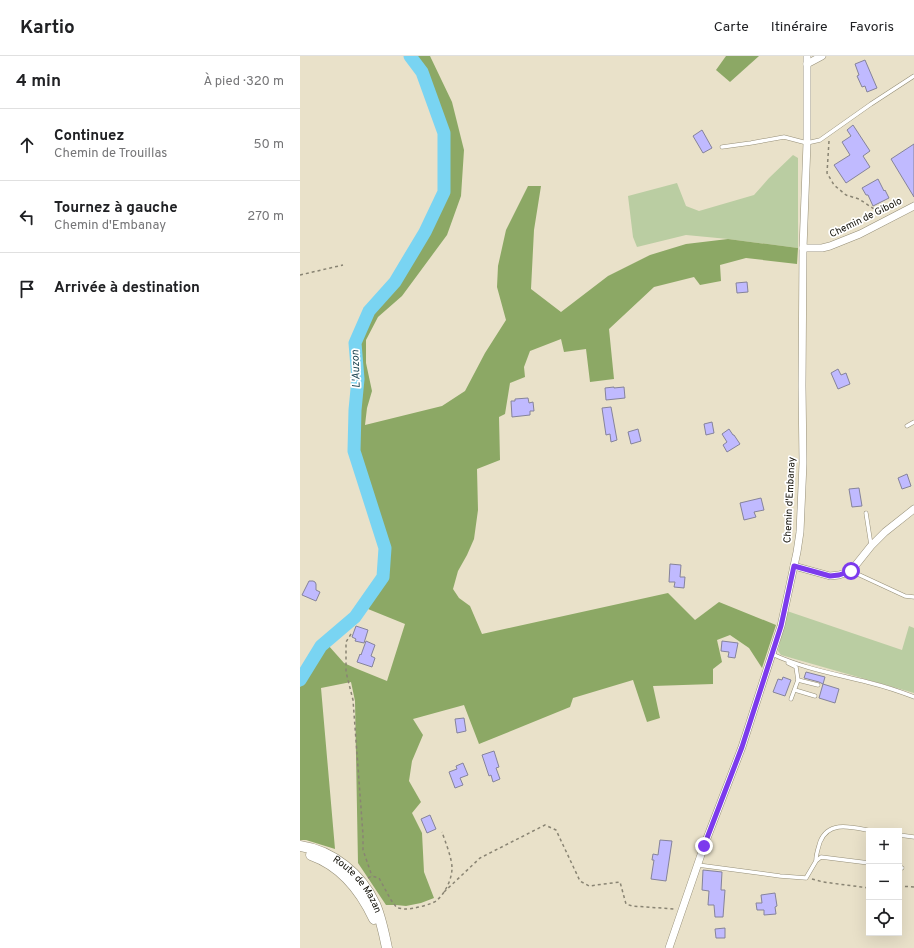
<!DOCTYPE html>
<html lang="fr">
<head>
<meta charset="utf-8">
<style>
	:root { --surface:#fff; --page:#f6f6f6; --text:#202124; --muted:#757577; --line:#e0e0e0 }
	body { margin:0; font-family:Overpass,sans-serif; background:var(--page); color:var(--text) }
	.controls { position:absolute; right:12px; bottom:12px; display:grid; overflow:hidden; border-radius:0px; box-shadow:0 4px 16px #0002 }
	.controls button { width:36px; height:36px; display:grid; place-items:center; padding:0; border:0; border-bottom:1px solid var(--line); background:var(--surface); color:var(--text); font:20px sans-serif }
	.stop { position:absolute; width:12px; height:12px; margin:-9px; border:3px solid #7c3aed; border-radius:50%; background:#fff }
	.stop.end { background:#7c3aed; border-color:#fff; box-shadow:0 1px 4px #0008 }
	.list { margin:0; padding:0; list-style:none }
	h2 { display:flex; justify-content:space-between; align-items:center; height:52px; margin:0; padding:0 16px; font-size:17px }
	h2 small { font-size:13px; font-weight:400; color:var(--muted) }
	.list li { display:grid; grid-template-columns:26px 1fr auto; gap:12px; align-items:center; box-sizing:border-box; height:72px; padding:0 16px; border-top:1px solid var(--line) }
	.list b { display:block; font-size:15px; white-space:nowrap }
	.list p { margin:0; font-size:13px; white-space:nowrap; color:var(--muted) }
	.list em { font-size:13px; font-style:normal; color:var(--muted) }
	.icon { flex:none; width:22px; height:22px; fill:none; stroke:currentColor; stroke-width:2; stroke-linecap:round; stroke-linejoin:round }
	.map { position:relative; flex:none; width:614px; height:892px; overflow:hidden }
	header { display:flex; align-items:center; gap:24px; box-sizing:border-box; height:56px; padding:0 20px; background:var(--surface); border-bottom:1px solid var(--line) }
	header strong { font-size:19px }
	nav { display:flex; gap:22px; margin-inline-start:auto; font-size:14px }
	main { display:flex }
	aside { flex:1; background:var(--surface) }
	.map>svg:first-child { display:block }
</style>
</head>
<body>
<header>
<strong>Kartio</strong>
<nav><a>Carte</a><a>Itinéraire</a><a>Favoris</a></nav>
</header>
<main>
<aside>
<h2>4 min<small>À pied · 320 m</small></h2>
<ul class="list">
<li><svg class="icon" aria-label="ahead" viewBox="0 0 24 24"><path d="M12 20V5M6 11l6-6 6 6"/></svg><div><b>Continuez</b><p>Chemin de Trouillas</p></div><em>50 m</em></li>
<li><svg class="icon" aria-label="left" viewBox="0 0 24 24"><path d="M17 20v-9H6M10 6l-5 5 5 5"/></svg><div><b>Tournez à gauche</b><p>Chemin d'Embanay</p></div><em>270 m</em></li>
<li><svg class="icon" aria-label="arrive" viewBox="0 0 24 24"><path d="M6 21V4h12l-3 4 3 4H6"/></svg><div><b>Arrivée à destination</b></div></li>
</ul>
</aside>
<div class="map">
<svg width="614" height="892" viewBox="0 0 614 892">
	<rect width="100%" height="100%" fill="#e9e1c9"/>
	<g fill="#bacda2">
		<polygon points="493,99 498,102 498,192 428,183 386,179 337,191 333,181 328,140 377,127 386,150 399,155 454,139 469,122"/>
		<polygon points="487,555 602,594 609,570 614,572 614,637 481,599 478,595"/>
	</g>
	<g fill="#8ca865">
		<polygon points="114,0 130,0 152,46 164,94 161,140 147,179 102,240 78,261 66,284 66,307 72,335 67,352 65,369 142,350 165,335 185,297 206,264 197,231 198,210 206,174 228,130 241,130 234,174 231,233 261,256 308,220 350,199 386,188 428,183 498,192 497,208 446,202 420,209 421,225 400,229 394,221 354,231 309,273 314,323 290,326 286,293 264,296 261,283 230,295 224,311 225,321 210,327 205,358 199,361 200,404 177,413 178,454 174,483 167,499 158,515 153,533 159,542 170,550 182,578 368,537 395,564 419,546 476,569 462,612 449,592 430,579 417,584 422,606 413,613 413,628 353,630 360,662 347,666 333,624 273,642 270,651 179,688 164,649 113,663 123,679 112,705 109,725 121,746 112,757 122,777 124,816 134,842 121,847 106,850 96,849 86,849 58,807 55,645 51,626 21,632 35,793 6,784 0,784 0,631 24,591 28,589 44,607 55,612 87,625 105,568 68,553 87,522 88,492 57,394 61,324 59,287 72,257 98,226 128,176 147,136 147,76 125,14"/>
		<polygon points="426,0 459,0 430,26 416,14"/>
	</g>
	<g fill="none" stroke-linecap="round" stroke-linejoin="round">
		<polyline stroke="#79d4f2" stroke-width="13" points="0,624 21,590 55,561 83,521 85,492 54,395 55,354 58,323 55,287 69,255 95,226 125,176 144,136 144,77 122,16 110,0"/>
	</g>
	<g fill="#c0baff" stroke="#85839a">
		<polygon points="565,4 577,32 567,36 565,30 562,31 557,20 559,19 555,8"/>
		<polygon points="553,69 570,95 563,100 570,111 546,127 534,109 550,99 542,86 551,80 547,74"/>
		<polygon points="402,74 412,92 403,97 393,80"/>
		<polygon points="614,88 614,141 591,103"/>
		<polygon points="578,123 584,135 585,134 589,142 573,150 568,139 566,139 562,132"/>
		<polygon points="447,226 448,236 437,237 436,227"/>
		<polygon points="538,313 541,319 546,317 550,328 538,333 531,317"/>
		<polygon points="314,331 314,332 324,331 325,342 306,344 305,332"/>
		<polygon points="228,342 229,347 233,346 234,355 230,355 230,359 212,361 211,345 215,345 215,343"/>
		<polygon points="311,351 317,384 311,386 310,378 306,379 302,352"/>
		<polygon points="412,366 414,377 406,379 404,368"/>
		<polygon points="338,373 341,385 331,388 328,376"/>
		<polygon points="429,373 433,379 434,379 440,388 427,396 423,389 427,386 422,378"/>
		<polygon points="607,418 611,430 602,433 598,422"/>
		<polygon points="559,432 562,450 552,451 549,433"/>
		<polygon points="461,442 464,454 454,456 456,461 444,464 440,447"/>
		<polygon points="370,508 381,509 380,521 385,521 384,532 374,531 375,526 369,526"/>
		<polygon points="9,525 13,525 15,526 16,528 16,534 20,536 16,545 2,539"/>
		<polygon points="56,570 68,574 64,587 55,585 56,583 52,581"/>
		<polygon points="66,585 75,589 71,600 75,602 72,611 57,606 60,598 61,599"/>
		<polygon points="422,585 438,587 435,602 428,601 429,596 421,595"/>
		<polygon points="506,616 525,621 523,628 519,626 504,622"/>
		<polygon points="483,621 491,624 485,640 473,636 478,623 482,624"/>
		<polygon points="523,628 539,633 535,647 519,642"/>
		<polygon points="164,662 166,675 157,677 155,663"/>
		<polygon points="194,695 199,711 196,712 200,723 193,726 191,719 189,720 182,699"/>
		<polygon points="163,707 168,719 160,722 163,729 155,732 149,716 157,713 156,710"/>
		<polygon points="130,759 136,773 127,777 121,763"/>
		<polygon points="360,784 372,785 366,825 351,823 354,804 352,804 353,798 358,799"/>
		<polygon points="403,814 422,816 421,834 425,834 423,861 415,861 414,849 408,849 409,835 402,834"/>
		<polygon points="475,837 477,850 475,851 476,858 464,859 464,854 457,854 456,847 462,847 461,839"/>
		<polygon points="425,872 425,882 416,882 415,873"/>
	</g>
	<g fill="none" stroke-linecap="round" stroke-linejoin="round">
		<defs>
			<g id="lane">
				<polyline points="422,91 451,87 484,81 507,87 520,84 571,48 614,20"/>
				<polyline points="607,370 614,366"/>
				<polyline points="566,457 571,489"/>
				<polyline points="551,515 605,540 614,541"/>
				<path d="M472,598C502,612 535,618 567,626C583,630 599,635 614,641"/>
				<polyline points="488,607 496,611 498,624 491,643"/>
				<polyline points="498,624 518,629"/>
				<polyline points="495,634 515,640"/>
				<polyline points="599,779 614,781"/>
				<path d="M516,804C516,798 518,793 520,786C529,763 554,772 573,775"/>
				<polyline points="398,809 480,820 506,822 516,805 521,801 569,807"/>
				<polyline points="599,811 602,812"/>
			</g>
			<g id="street">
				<polyline points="507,8 522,0"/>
				<polyline points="503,192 522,192 530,190 560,178 614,150"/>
				<polyline points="494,510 530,520 539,519 551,515 571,490 585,476 614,453"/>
				<polyline points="369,892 404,790 442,691 481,570 497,496 500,476 503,407 502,330 503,192 507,87 507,0"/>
			</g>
			<g id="secondary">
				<path id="s1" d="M0,790C33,795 61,818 75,848C81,862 84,877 87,892"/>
				<path d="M11,799C42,810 61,835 74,863"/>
			</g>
		</defs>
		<use href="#lane" stroke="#968f78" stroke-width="4.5"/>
		<use href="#street" stroke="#968f78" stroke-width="8"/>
		<use href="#secondary" stroke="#968f78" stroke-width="11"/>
		<g stroke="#898473" stroke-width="1.5" stroke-dasharray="3 3" stroke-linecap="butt">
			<polyline points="529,85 527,117 534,129 546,139 559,143 574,153 602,148"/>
			<polyline points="0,219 43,209"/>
			<polyline points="51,578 46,586 46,616 53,644 63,779 63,794 72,820"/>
			<path d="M68,822L72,820L79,822L91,844L97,852C100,852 103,853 106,853C113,853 130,849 136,845C145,838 152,823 152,812C152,802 145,785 142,776"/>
			<polyline points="512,823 523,826 569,832"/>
			<polyline points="599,830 614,831"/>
			<polyline points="144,836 180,802 245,769 256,774 280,825 289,830 320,826 326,848 332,850 375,853"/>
		</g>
		<use href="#lane" stroke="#fff" stroke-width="3.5"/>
		<use href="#street" stroke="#fff" stroke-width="7"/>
		<use href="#secondary" stroke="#fff" stroke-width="10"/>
	</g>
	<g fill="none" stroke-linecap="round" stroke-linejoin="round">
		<polyline stroke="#7c3aed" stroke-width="5" points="404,790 442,691 472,598 481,570 494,510 530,520 539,519 551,515"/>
	</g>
	<g text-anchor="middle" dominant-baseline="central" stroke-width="3.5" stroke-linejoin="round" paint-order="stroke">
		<g font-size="10" fill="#0f0d05" stroke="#fff">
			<text transform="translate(566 162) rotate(-26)">Chemin de Gibolo</text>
			<text transform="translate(490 444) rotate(-87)">Chemin d'Embanay</text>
			<text stroke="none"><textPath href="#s1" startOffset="72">Route de Mazan</textPath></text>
		</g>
		<g font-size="11" font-style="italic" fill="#153f4c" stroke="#fff">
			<text transform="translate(56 313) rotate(-92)">L'Auzon</text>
		</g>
	</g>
</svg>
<div class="controls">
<button>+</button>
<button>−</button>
<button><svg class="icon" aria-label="locate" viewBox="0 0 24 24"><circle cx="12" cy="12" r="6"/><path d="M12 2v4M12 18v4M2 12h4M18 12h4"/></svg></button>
</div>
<div class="stop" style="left:551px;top:515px"></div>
<div class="stop end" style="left:404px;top:790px"></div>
</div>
</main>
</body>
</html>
